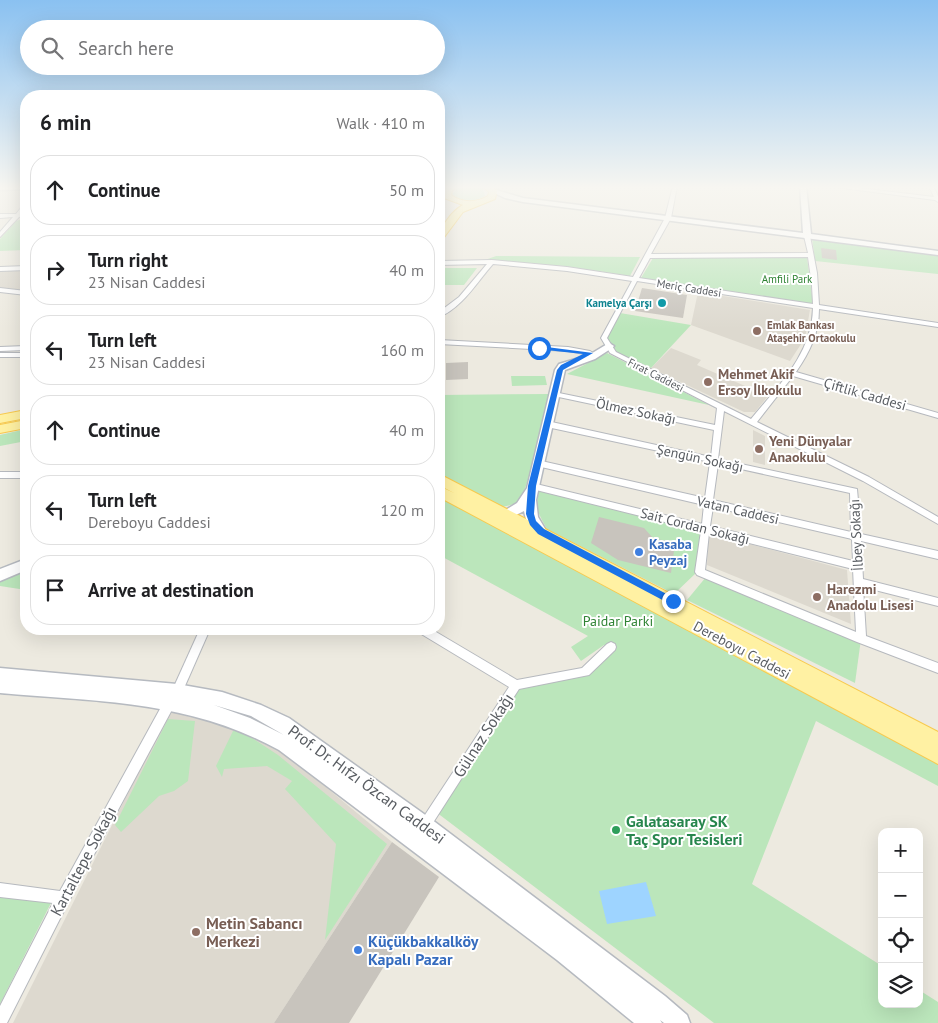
<!DOCTYPE html>
<html lang="en">
<head>
<meta charset="utf-8">
<style>
	:root { --surface:#fff; --page:#f6f6f6; --text:#202124; --muted:#757577; --line:#e0e0e0 }
	body { margin:0; font-family:"PT Sans",sans-serif; background:var(--page); color:var(--text) }
	.controls { position:absolute; right:15px; bottom:15px; display:grid; overflow:hidden; border-radius:10px; box-shadow:0 5px 20px #0002 }
	.controls button { width:45px; height:45px; display:grid; place-items:center; padding:0; border:0; border-bottom:1px solid var(--line); background:var(--surface); color:var(--text); font:25px sans-serif }
	.stop { position:absolute; width:15px; height:15px; margin:-11px; border:4px solid #1a73e8; border-radius:50%; background:#fff }
	.stop.end { background:#1a73e8; border-color:#fff; box-shadow:0 1px 5px #0008 }
	.list { margin:0; padding:0; list-style:none }
	h2 { display:flex; justify-content:space-between; align-items:center; height:65px; margin:0; padding:0 20px; font-size:21px }
	h2 small { font-size:16px; font-weight:400; color:var(--muted) }
	.list li { display:grid; grid-template-columns:32px 1fr auto; gap:15px; align-items:center; box-sizing:border-box; height:70px; margin:0 10px 10px; padding:0 10px; border:1px solid var(--line); border-radius:20px }
	.list b { display:block; font-size:19px; white-space:nowrap }
	.list p { margin:0; font-size:16px; white-space:nowrap; color:var(--muted) }
	.list em { font-size:16px; font-style:normal; color:var(--muted) }
	.icon { flex:none; width:28px; height:28px; fill:none; stroke:currentColor; stroke-width:2; stroke-linecap:round; stroke-linejoin:round }
	.map { position:relative; flex:none; width:938px; height:1023px; overflow:hidden }
	.search { position:absolute; background:var(--surface); box-shadow:0 5px 20px #0002; left:20px; top:20px; width:425px; height:55px; display:flex; align-items:center; gap:12px; box-sizing:border-box; padding:0 18px; border-radius:28px; color:var(--muted); font-size:19px }
	.panel { position:absolute; background:var(--surface); box-shadow:0 5px 20px #0002; left:20px; top:90px; width:425px; height:545px; border-radius:20px }
	.map>svg:first-child { display:block }
</style>
</head>
<body>
<div class="map">
<svg width="938" height="1023" viewBox="0 0 938 1023">
	<rect width="100%" height="100%" fill="#edeae0"/>
	<g fill="#ddd9cf">
		<polygon points="0,269 26,269 26,295 0,292"/>
		<polygon points="698,292 810,310 805,338 790,361 691,325"/>
		<polygon points="671,348 701,360 697,365 768,396 755,412 744,412 651,368"/>
		<polygon points="753,430 765,436 765,465 753,462"/>
		<polygon points="708,533 847,570 851,624 707,565"/>
		<polygon points="169,711 208,716 268,739 392,842 274,1023 13,1023"/>
	</g>
	<g fill="#bbe6bb">
		<path d="M468,186L483,189L485,196C475,202 461,203 452,194L457,188Z"/>
		<polygon points="26,218 26,250 0,251 0,239 16,221"/>
		<polygon points="812,238 938,255 938,274 815,261"/>
		<polygon points="496,256 640,257 630,276 564,266 485,260"/>
		<polygon points="807,257 813,304 641,278 653,258"/>
		<polygon points="439,268 477,268 464,285 439,285"/>
		<polygon points="620,313 691,325 651,368 615,351 607,337"/>
		<polygon points="607,353 709,405 567,374"/>
		<polygon points="511,376 545,376 547,385 512,386"/>
		<polygon points="549,394 536,457 522,497 515,504 502,507 439,475 439,395"/>
		<polygon points="26,429 26,441 0,446 0,435"/>
		<path d="M540,489L705,529L696,573L674,594L547,529C538,513 534,507 540,489Z"/>
		<polygon points="439,492 938,764 938,786 816,721 752,884 882,966 882,1004 919,1004 919,990 938,1002 938,1023 714,1023 436,812 516,689 586,676 612,649 604,645 581,661 571,647 588,636 439,555"/>
		<polygon points="26,568 26,590 0,586 0,580"/>
		<polygon points="706,577 861,639 855,683 687,600"/>
		<polygon points="168,719 195,721 188,781 174,791 159,796 121,832 115,825"/>
		<polygon points="240,730 278,755 387,844 325,940 336,844 285,789 292,781 267,766 224,769 222,777 216,766 233,731"/>
		<polygon points="0,896 52,901 0,1004"/>
	</g>
	<polygon fill="#9ed4ff" points="646,882 656,916 607,924 599,891"/>
	<g fill="#c8c4bd">
		<polygon points="821,248 836,250 837,260 822,258"/>
		<polygon points="642,288 687,295 683,318 635,311"/>
		<polygon points="468,362 468,379 446,380 446,363"/>
		<polygon points="599,517 644,528 653,538 675,543 671,573 618,560 591,543"/>
		<polygon points="392,842 439,877 349,1023 274,1023"/>
	</g>
	<g fill="none" stroke-linecap="round" stroke-linejoin="round">
		<defs>
			<g id="street">
				<path d="M673,186H677L671,218L651,254L808,253L804,236L807,234L810,236L817,273L819,305L938,323V327L819,309C819,333 810,352 796,372L938,413V418L793,376L757,422L869,477L938,517V524L863,481L724,411L718,459L857,489L861,534L938,551V559L861,541L863,579L938,598V606L863,587L866,636L938,663V673L857,642L697,575L695,572L701,531L532,489L528,486L532,483L702,524L704,505L537,466L533,463L537,460L705,498L710,462L547,427L543,424L547,421L711,457L714,430L554,396L550,394L554,392L715,425L717,408L610,353L601,338L632,281L567,271L493,264C477,282 462,308 439,317V312L459,297L487,264L439,265V261L492,260L567,267L633,277L665,218ZM808,257L812,286L813,304L639,278L650,258ZM637,281L813,308C812,354 779,385 751,419L616,352L607,338ZM718,464L850,493L851,532L713,500ZM713,507L852,539L853,561L710,526ZM709,533L853,569L856,632L705,570Z"/>
				<polygon points="827,186 843,186 934,197 929,186 933,186 938,196 938,202 935,200"/>
				<polygon points="24,204 26,204 26,208 21,214 24,215 23,216 19,217 0,237 0,232 13,217 0,218 0,214 16,214"/>
				<polygon points="26,266 26,270 0,271 0,267"/>
				<polygon points="0,288 26,291 26,295 0,292"/>
				<polygon points="439,340 568,347 590,351 593,353 590,355 568,351 439,344"/>
				<polygon points="26,346 26,350 0,351 0,347"/>
				<rect x="0" y="353" width="26" height="4"/>
				<rect x="0" y="472" width="26" height="6"/>
				<polygon points="200,629 210,629 181,695 177,696 173,695 172,691"/>
				<polygon points="417,629 431,629 517,680 582,668 607,644 611,642 615,644 616,647 615,650 589,675 519,689 429,829 425,831 421,829 419,825 421,821 509,687 418,632"/>
				<polygon points="170,697 174,698 176,702 174,706 68,903 7,1023 0,1023 0,1006 53,903 0,897 0,883 60,891 166,698"/>
			</g>
			<g id="secondary">
				<polygon points="0,186 26,186 26,189 0,190"/>
				<polygon points="800,186 806,186 811,234 938,251 938,255 523,202 505,198 490,191 493,189 523,198 803,233"/>
				<polygon points="439,192 449,195 451,196 447,198 439,196"/>
				<path d="M609,343L614,346L612,348L595,359L565,370L536,500L538,517L547,532L546,536C532,540 526,521 524,511L508,519L504,517L502,514L504,511L517,503L527,488L555,370L559,364L589,355Z"/>
				<polygon points="26,559 26,570 0,581 0,569"/>
				<path d="M0,668L177,684L222,692L261,705L289,718L431,819L665,996L687,1015L690,1023H664L660,1020L662,1023H634L557,960L279,750C188,700 100,702 0,693ZM214,705L251,716L284,735L250,718Z"/>
			</g>
			<g id="primary">
				<path d="M449,186H458L452,191L451,195C462,203 476,203 488,196L489,192L482,186H491L497,191L495,199L463,212L442,240L439,241C438,229 452,211 463,205L444,198V190Z"/>
				<polygon points="26,410 26,418 0,423 0,415"/>
				<polygon points="26,420 26,428 0,433 0,425"/>
				<polygon points="439,474 938,732 938,764 439,497 439,486 454,493 439,485"/>
			</g>
		</defs>
		<use href="#street" stroke="#b6b9be" stroke-width="2"/>
		<use href="#secondary" stroke="#b6bac0" stroke-width="3"/>
		<use href="#primary" stroke="#f8ca4e" stroke-width="2"/>
		<use href="#street" fill="#fff" fill-rule="evenodd"/>
		<use href="#secondary" fill="#fff" fill-rule="evenodd"/>
		<use href="#primary" fill="#fff1a3" fill-rule="evenodd"/>
	</g>
	<linearGradient id="sky" x2="0" y2="1"><stop stop-color="#8ac1f1"/><stop offset="0.57" stop-color="#f7f6f1"/><stop offset="1" stop-color="#f7f6f1" stop-opacity="0"/></linearGradient>
	<rect width="938" height="329" fill="url(#sky)"/>
	<polygon fill="#1a73e8" points="539,346 593,353 563,370 536,486 534,514 536,521 544,529 676,599 676,604 670,604 538,534 530,525 526,514 528,486 557,370 561,365 583,354 537,349"/>
	<circle fill="#0f9aa8" stroke="#fff" stroke-width="2" cx="662" cy="303" r="5"/>
	<g fill="#8d6e63" stroke="#fff" stroke-width="2">
		<circle cx="757" cy="331" r="5"/>
		<circle cx="708" cy="382" r="5"/>
		<circle cx="759" cy="449" r="5"/>
		<circle cx="817" cy="597" r="5"/>
		<circle cx="196" cy="932" r="5"/>
	</g>
	<g fill="#3f7fe0" stroke="#fff" stroke-width="2">
		<circle cx="639" cy="552" r="5"/>
		<circle cx="358" cy="950" r="5"/>
	</g>
	<circle fill="#2e9e5b" stroke="#fff" stroke-width="2" cx="616" cy="830" r="5"/>
	<g text-anchor="middle" dominant-baseline="central" stroke-width="4" stroke-linejoin="round" paint-order="stroke">
		<g font-size="11" fill="#2f8334" stroke="#fff">
			<text x="787" y="279">Amfili Park</text>
		</g>
		<g font-size="11" fill="#595d62" stroke="#fff">
			<text transform="translate(689 288) rotate(9)">Meriç Caddesi</text>
			<text transform="translate(656 375) rotate(27)">Fırat Caddesi</text>
		</g>
		<g font-size="11" font-weight="bold" fill="#0d838f" stroke="#fff" text-anchor="end">
			<text x="652" y="303">Kamelya Çarşı</text>
		</g>
		<g font-size="11" font-weight="bold" fill="#785e54" stroke="#fff" text-anchor="start">
			<text x="767" y="325">Emlak Bankası<tspan x="767" dy="13">Ataşehir Ortaokulu</tspan></text>
		</g>
		<g font-size="14" font-weight="bold" fill="#785e54" stroke="#fff" text-anchor="start">
			<text x="718" y="374">Mehmet Akif<tspan x="718" dy="16">Ersoy İlkokulu</tspan></text>
			<text x="769" y="441">Yeni Dünyalar<tspan x="769" dy="16">Anaokulu</tspan></text>
			<text x="827" y="589">Harezmi<tspan x="827" dy="16">Anadolu Lisesi</tspan></text>
		</g>
		<g font-size="14" fill="#595d62" stroke="#fff">
			<text transform="translate(865 394) rotate(16)">Çiftlik Caddesi</text>
			<text transform="translate(636 411) rotate(12)">Ölmez Sokağı</text>
			<text transform="translate(700 458) rotate(12)">Şengün Sokağı</text>
			<text transform="translate(738 510) rotate(13)">Vatan Caddesi</text>
			<text transform="translate(695 526) rotate(14)">Sait Cordan Sokağı</text>
			<text transform="translate(856 535) rotate(-93)">İlbey Sokağı</text>
			<text transform="translate(742 650) rotate(28)">Dereboyu Caddesi</text>
		</g>
		<g font-size="14" font-weight="bold" fill="#366cbe" stroke="#fff" text-anchor="start">
			<text x="649" y="544">Kasaba<tspan x="649" dy="16">Peyzaj</tspan></text>
		</g>
		<g font-size="14" fill="#2f8334" stroke="#fff">
			<text x="618" y="621">Paidar Parki</text>
		</g>
		<g font-size="16" fill="#595d62" stroke="#fff">
			<text transform="translate(483 735) rotate(-57)">Gülnaz Sokağı</text>
			<text transform="translate(367 784) rotate(36)">Prof. Dr. Hıfzı Özcan Caddesi</text>
			<text transform="translate(83 861) rotate(-62)">Kartaltepe Sokağı</text>
		</g>
		<g font-size="16" font-weight="bold" fill="#27864d" stroke="#fff" text-anchor="start">
			<text x="626" y="821">Galatasaray SK<tspan x="626" dy="18">Taç Spor Tesisleri</tspan></text>
		</g>
		<g font-size="16" font-weight="bold" fill="#785e54" stroke="#fff" text-anchor="start">
			<text x="206" y="923">Metin Sabancı<tspan x="206" dy="18">Merkezi</tspan></text>
		</g>
		<g font-size="16" font-weight="bold" fill="#366cbe" stroke="#fff" text-anchor="start">
			<text x="368" y="941">Küçükbakkalköy<tspan x="368" dy="18">Kapalı Pazar</tspan></text>
		</g>
	</g>
</svg>
<div class="controls">
<button>+</button>
<button>−</button>
<button><svg class="icon" aria-label="locate" viewBox="0 0 24 24"><circle cx="12" cy="12" r="6"/><path d="M12 2v4M12 18v4M2 12h4M18 12h4"/></svg></button>
<button><svg class="icon" aria-label="layers" viewBox="0 0 24 24"><path d="M12 4l9 5-9 5-9-5zM3 14l9 5 9-5"/></svg></button>
</div>
<div class="stop" style="left:539px;top:348px"></div>
<div class="stop end" style="left:673px;top:601px"></div>
<div class="search"><svg class="icon" aria-label="search" viewBox="0 0 24 24"><circle cx="10" cy="10" r="6"/><path d="M15 15l6 6"/></svg>Search here</div>
<section class="panel">
<h2>6 min<small>Walk · 410 m</small></h2>
<ul class="list">
<li><svg class="icon" aria-label="ahead" viewBox="0 0 24 24"><path d="M12 20V5M6 11l6-6 6 6"/></svg><div><b>Continue</b></div><em>50 m</em></li>
<li><svg class="icon" aria-label="right" viewBox="0 0 24 24"><path d="M7 20v-9h11M14 6l5 5-5 5"/></svg><div><b>Turn right</b><p>23 Nisan Caddesi</p></div><em>40 m</em></li>
<li><svg class="icon" aria-label="left" viewBox="0 0 24 24"><path d="M17 20v-9H6M10 6l-5 5 5 5"/></svg><div><b>Turn left</b><p>23 Nisan Caddesi</p></div><em>160 m</em></li>
<li><svg class="icon" aria-label="ahead" viewBox="0 0 24 24"><path d="M12 20V5M6 11l6-6 6 6"/></svg><div><b>Continue</b></div><em>40 m</em></li>
<li><svg class="icon" aria-label="left" viewBox="0 0 24 24"><path d="M17 20v-9H6M10 6l-5 5 5 5"/></svg><div><b>Turn left</b><p>Dereboyu Caddesi</p></div><em>120 m</em></li>
<li><svg class="icon" aria-label="arrive" viewBox="0 0 24 24"><path d="M6 21V4h12l-3 4 3 4H6"/></svg><div><b>Arrive at destination</b></div></li>
</ul>
</section>
</div>
</body>
</html>
